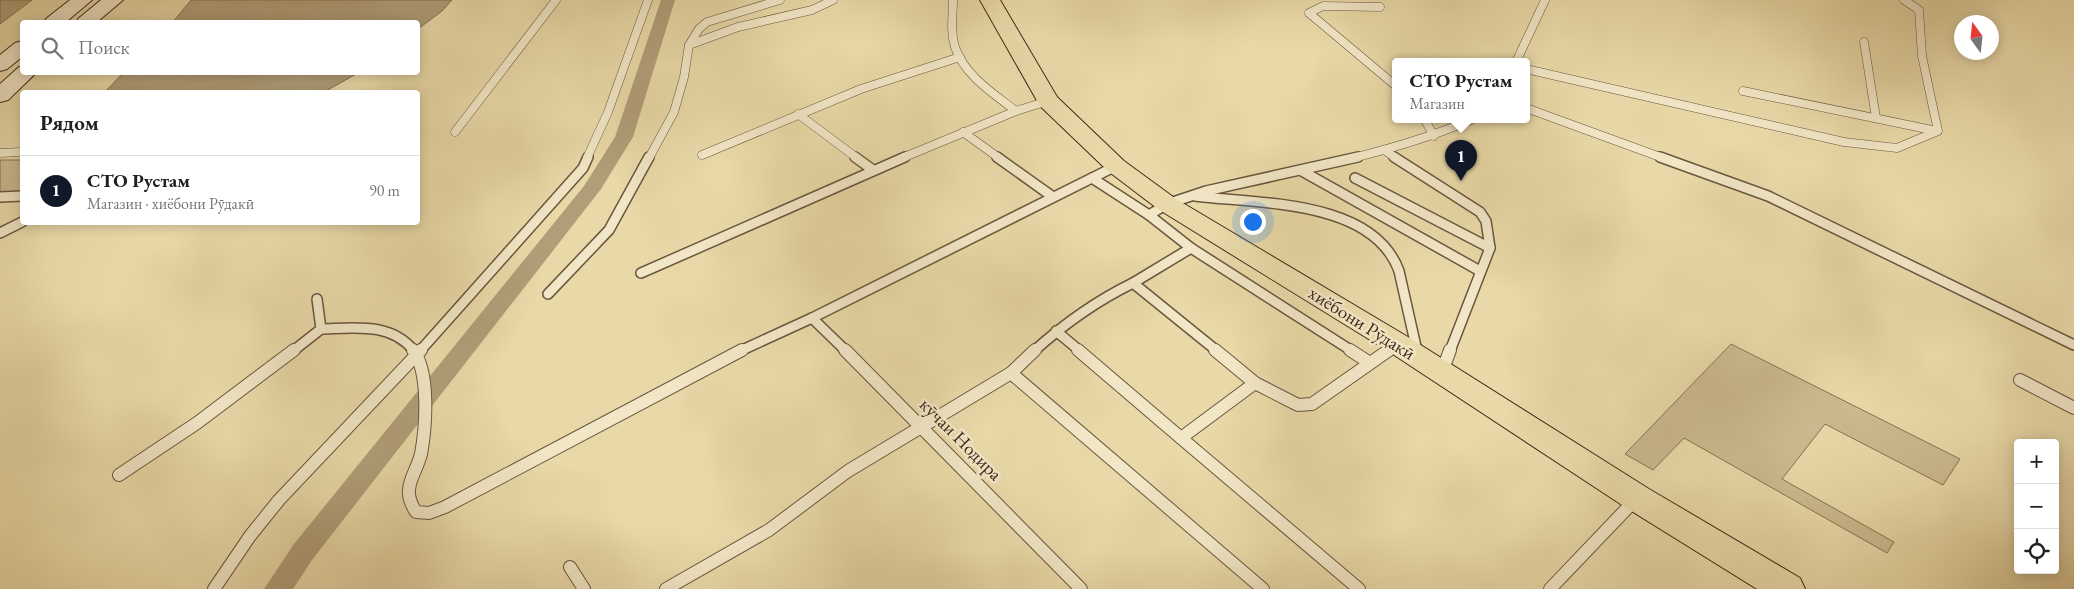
<!DOCTYPE html>
<html lang="ru">
<head>
<meta charset="utf-8">
<style>
	:root { --surface:#fff; --page:#f2f2f2; --text:#202124; --muted:#757577; --line:#e0e0e0; --accent:#111827 }
	body { margin:0; font-family:"EB Garamond",serif; background:var(--page); color:var(--text) }
	.controls { position:absolute; right:15px; bottom:15px; display:grid; overflow:hidden; border-radius:5px; box-shadow:0 2px 12px #0003 }
	.controls button { width:45px; height:45px; display:grid; place-items:center; padding:0; border:0; border-bottom:1px solid var(--line); background:var(--surface); color:var(--text); font:25px sans-serif }
	.compass { position:absolute; left:1954px; top:15px; width:45px; height:45px; border-radius:50%; background:var(--surface); box-shadow:0 2px 12px #0003; rotate:345deg }
	.you { position:absolute; left:1252px; top:221px; width:18px; height:18px; margin:-12px; border:4px solid #fff; border-radius:50%; background:#1a73e8; box-shadow:0 0 0 8px #1a73e833 }
	.badge { display:grid; place-items:center; width:32px; height:32px; border-radius:50%; background:var(--accent); color:#fff; font-size:16px; font-weight:700 }
	.pin { position:absolute; translate:-50% -41px; filter:drop-shadow(0 1px 2px #0008) }
	.pin::after { content:''; position:absolute; top:26px; width:18px; height:15px; background:inherit; clip-path:polygon(0 0,100% 0,50% 100%) }
	.popup { position:absolute; left:1392px; top:58px; width:138px; height:65px; box-sizing:border-box; display:grid; place-content:center; border-radius:5px; background:var(--surface); filter:drop-shadow(0 1px 4px #0005); font-size:16px; white-space:nowrap; color:var(--muted) }
	.popup b { font-size:19px; color:var(--text) }
	.popup::after { content:''; position:absolute; left:50%; top:100%; margin-left:-10px; border:10px solid transparent; border-top-color:var(--surface) }
	.list { margin:0; padding:0; list-style:none }
	h2 { display:flex; justify-content:space-between; align-items:center; height:65px; margin:0; padding:0 20px; font-size:21px }
	h2 small { font-size:16px; font-weight:400; color:var(--muted) }
	.list li { display:grid; grid-template-columns:32px 1fr auto; gap:15px; align-items:center; box-sizing:border-box; height:70px; padding:0 20px; border-top:1px solid var(--line) }
	.list b { display:block; font-size:19px; white-space:nowrap }
	.list p { margin:0; font-size:16px; white-space:nowrap; color:var(--muted) }
	.list em { font-size:16px; font-style:normal; color:var(--muted) }
	.icon { flex:none; width:28px; height:28px; fill:none; stroke:currentColor; stroke-width:2; stroke-linecap:round; stroke-linejoin:round }
	.map { position:relative; flex:none; width:2074px; height:589px; overflow:hidden }
	.search { position:absolute; background:var(--surface); box-shadow:0 2px 12px #0003; left:20px; top:20px; width:400px; height:55px; display:flex; align-items:center; gap:12px; box-sizing:border-box; padding:0 18px; border-radius:5px; color:var(--muted); font-size:19px }
	.panel { position:absolute; background:var(--surface); box-shadow:0 2px 12px #0003; left:20px; top:90px; width:400px; height:135px; border-radius:5px }
	.map>svg:first-child { display:block }
</style>
</head>
<body>
<div class="map">
<svg width="2074" height="589" viewBox="0 0 2074 589">
	<rect width="100%" height="100%" fill="#e9d9a8"/>
	<filter id="stains"><feTurbulence type="fractalNoise" baseFrequency=".004" numOctaves="4"/><feColorMatrix values="0 0 0 0 .2 0 0 0 0 .09 0 0 0 0 .02 0 0 0 .5 -.17"/></filter>
	<radialGradient id="worn" r=".72"><stop offset=".6" stop-color="#630" stop-opacity="0"/><stop offset="1" stop-color="#630" stop-opacity=".3"/></radialGradient>
	<g fill="#ccbb90" stroke="#867356">
		<polygon points="0,160 22,160 22,195 0,196"/>
		<polygon points="1731,344 1960,459 1943,485 1825,424 1782,479 1894,542 1887,553 1684,438 1653,470 1625,454"/>
	</g>
	<g fill="#b09e78" stroke="#847053">
		<polygon points="0,0 32,0 0,24"/>
		<polygon points="191,0 452,0 442,11 418,29 418,22 173,22"/>
		<polygon points="123,73 123,72 358,73 324,92 105,92"/>
	</g>
	<g fill="none" stroke-linecap="round" stroke-linejoin="round">
		<polygon fill="#b09e78" fill-rule="evenodd" points="661,0 675,0 633,137 601,189 312,560 293,589 264,589 294,544 584,186 615,137"/>
		<defs>
			<g id="service-far2">
				<path d="M953,0C953,15 950,32 955,47C964,75 994,94 1016,111"/>
				<polyline points="1380,7 1323,6 1309,13 1396,86"/>
				<polyline points="1864,42 1876,118"/>
				<polyline points="689,45 699,29 707,22 780,0"/>
				<polyline points="1516,62 1545,0"/>
				<polyline points="1526,69 1844,142 1897,148 1938,131 1922,56 1919,10 1904,0"/>
				<polyline points="1743,91 1937,131"/>
				<polyline points="1526,108 1663,158"/>
				<polyline points="798,114 857,158"/>
				<polyline points="1425,120 1434,136"/>
				<polyline points="455,132 556,0"/>
				<polyline points="963,132 999,158"/>
				<polyline points="1384,150 1396,158"/>
				<polyline points="0,153 22,152"/>
				<polyline points="702,155 861,89 960,57"/>
				<polyline points="587,158 608,112 648,0"/>
				<polyline points="649,158 674,112 684,77 689,45 738,27 812,10 833,0"/>
				<polyline points="902,158 1016,111 1048,101"/>
				<path d="M1353,158C1393,148 1433,136 1471,120"/>
			</g>
			<g id="service-far1">
				<polyline points="855,157 873,170"/>
				<polyline points="997,157 1053,197"/>
				<polyline points="1394,157 1480,212 1486,221 1490,248"/>
				<polyline points="1660,157 1768,196 2074,345"/>
				<polyline points="1302,171 1480,271"/>
				<polyline points="1092,178 1149,215"/>
				<polyline points="1355,178 1490,248 1450,351"/>
				<path d="M1195,196C1258,204 1373,199 1399,271L1417,351"/>
				<polyline points="0,197 22,196"/>
				<polyline points="0,233 22,222"/>
				<polyline points="1191,248 1352,351"/>
				<polyline points="641,273 905,157"/>
				<polyline points="548,294 609,230 649,157"/>
				<polyline points="812,318 846,351"/>
				<path d="M321,329C355,328 391,322 414,351"/>
				<polyline points="1056,331 1080,351"/>
				<polyline points="293,351 321,329 317,299"/>
				<polyline points="420,351 583,168 588,157"/>
				<polyline points="740,351 812,318 1116,166"/>
				<path d="M1034,351C1064,324 1096,301 1133,283"/>
				<polyline points="1217,351 1133,283 1191,248 1149,215 1167,204 1206,191 1358,157"/>
				<polyline points="1387,351 1398,344"/>
			</g>
			<g id="service">
				<path d="M413,350C430,372 426,427 421,454C415,477 400,488 416,512L429,513L445,507L742,350"/>
				<polyline points="845,350 1081,589"/>
				<polyline points="1078,350 1181,438"/>
				<polyline points="1215,350 1255,383"/>
				<polyline points="1350,350 1370,363"/>
				<polyline points="1417,350 1418,354"/>
				<polyline points="1442,372 1450,350"/>
				<polyline points="1011,373 1263,589"/>
				<polyline points="2020,380 2074,408"/>
				<polyline points="119,475 197,423 294,350"/>
				<polyline points="570,567 584,589"/>
				<polyline points="214,589 250,536 279,500 421,350"/>
				<polyline points="666,589 769,530 848,471 1011,373 1035,350"/>
				<polyline points="1359,589 1181,438 1255,383 1298,405 1312,404 1389,350"/>
				<polyline points="1550,589 1636,499"/>
			</g>
			<g id="secondary">
				<polygon points="70,0 92,0 66,22 44,22 47,18"/>
				<polygon points="101,0 123,0 97,22 76,22 79,18"/>
				<polygon points="22,41 22,57 7,69 0,71 0,55 15,43"/>
				<polygon points="19,67 22,67 22,72 37,72 8,100 0,102 0,84"/>
			</g>
			<polygon id="trunk" points="980,0 1000,0 1057,97 1124,161 1176,199 1408,337 1649,489 1800,578 1805,589 1757,589 1625,507 1388,351 1158,209 1108,171 1040,106"/>
		</defs>
		<use href="#service-far2" stroke="#6b563e" stroke-width="9"/>
		<use href="#service-far1" stroke="#6b563e" stroke-width="12"/>
		<use href="#service" stroke="#6b563e" stroke-width="14"/>
		<use href="#secondary" stroke="#412b1b" stroke-width="2"/>
		<use href="#trunk" stroke="#412b1b" stroke-width="2"/>
		<use href="#service-far2" stroke="#f1e6c6" stroke-width="8"/>
		<use href="#service-far1" stroke="#f1e6c6" stroke-width="9"/>
		<use href="#service" stroke="#f1e6c6" stroke-width="12"/>
		<use href="#secondary" fill="#f1e6c6" fill-rule="evenodd"/>
		<use href="#trunk" fill="#e9d9a8" fill-rule="evenodd"/>
	</g>
	<g text-anchor="middle" dominant-baseline="central" stroke-width="5" stroke-linejoin="round" paint-order="stroke">
		<g font-size="19" fill="#412b1b" stroke="#f1e6c6">
			<text transform="translate(1362 323) rotate(32)">хиёбони Рӯдакӣ</text>
			<text transform="translate(961 439) rotate(45)">кӯчаи Нодира</text>
		</g>
	</g>
	<rect width="100%" height="100%" filter="url(#stains)"/>
	<rect width="100%" height="100%" fill="url(#worn)"/>
</svg>
<div class="controls">
<button>+</button>
<button>−</button>
<button><svg class="icon" aria-label="locate" viewBox="0 0 24 24"><circle cx="12" cy="12" r="6"/><path d="M12 2v4M12 18v4M2 12h4M18 12h4"/></svg></button>
</div>
<svg class="compass" viewBox="-18 -18 36 36"><path d="M0-13l5 13h-10z" fill="#e53935"/><path d="M0 13l5-13h-10z" fill="#757577"/></svg>
<div class="you"></div>
<div class="pin badge" style="left:1461px;top:181px">1</div>
<div class="popup"><b>СТО Рустам</b>Магазин</div>
<div class="search"><svg class="icon" aria-label="search" viewBox="0 0 24 24"><circle cx="10" cy="10" r="6"/><path d="M15 15l6 6"/></svg>Поиск</div>
<section class="panel">
<h2>Рядом<small></small></h2>
<ul class="list">
<li><span class="badge">1</span><div><b>СТО Рустам</b><p>Магазин · хиёбони Рӯдакӣ</p></div><em>90 m</em></li>
</ul>
</section>
</div>
</body>
</html>
